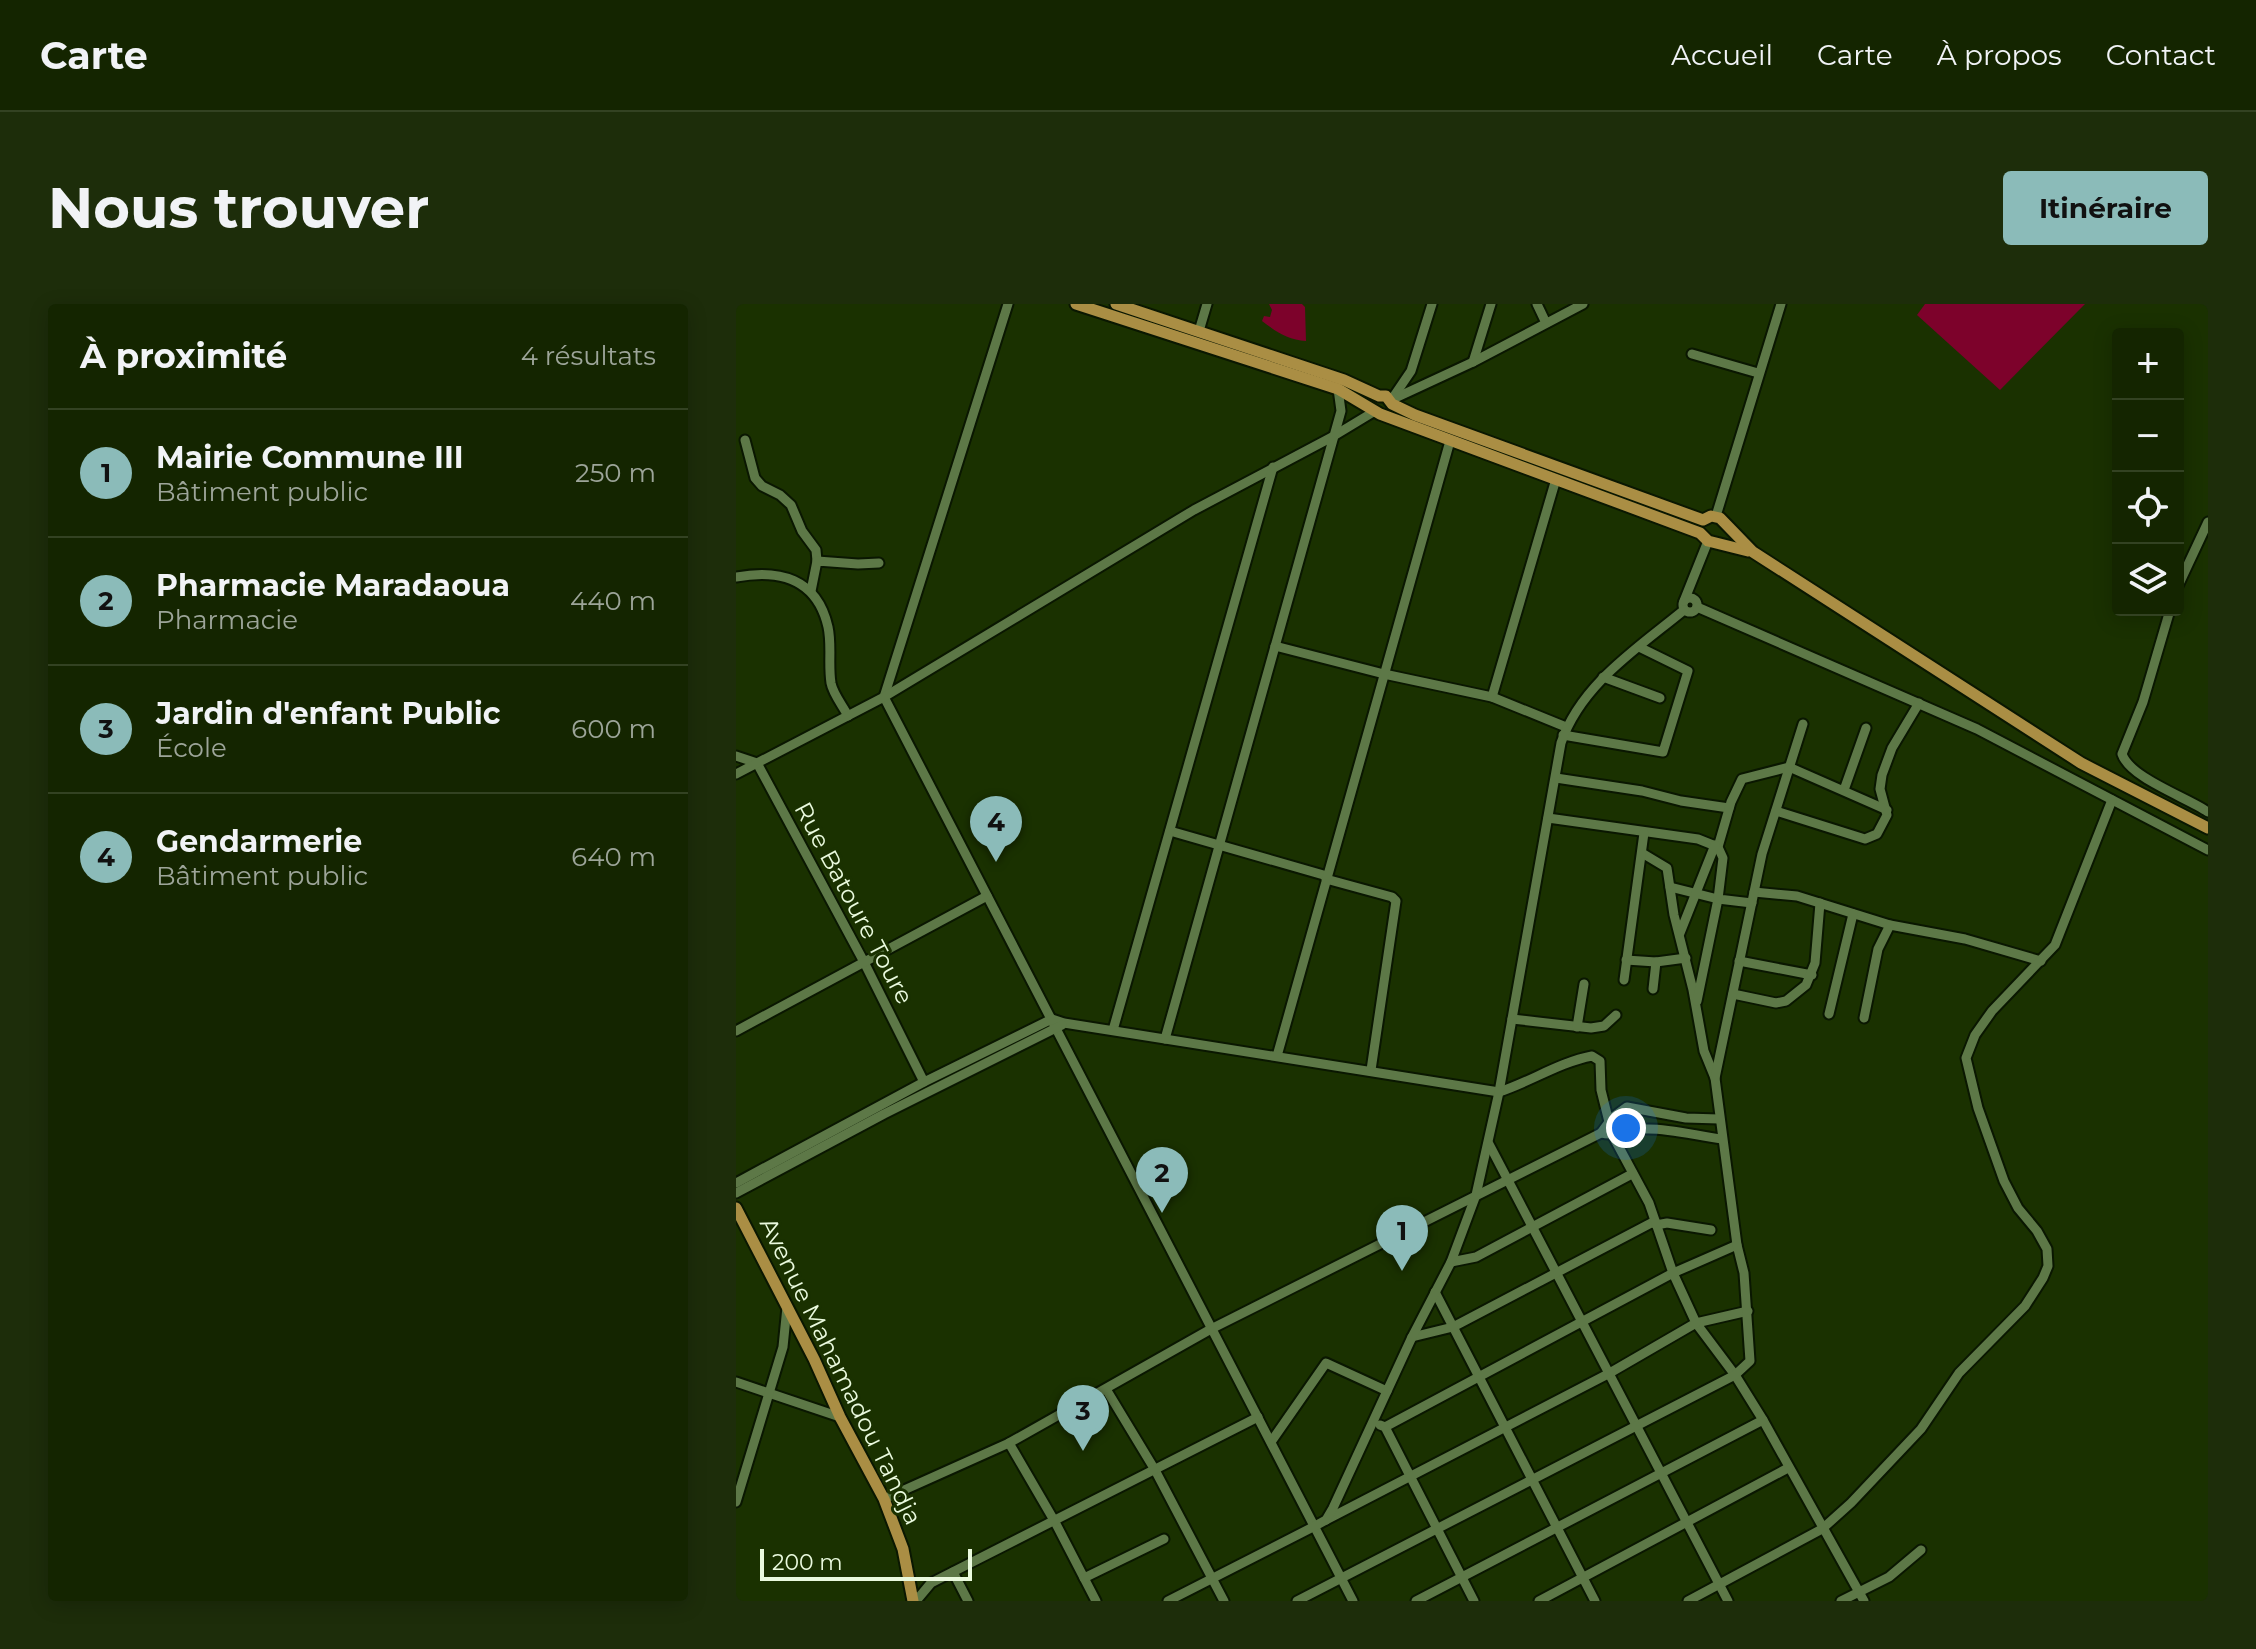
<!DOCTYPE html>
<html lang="fr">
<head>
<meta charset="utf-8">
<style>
	:root { --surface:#142500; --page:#1d2d0a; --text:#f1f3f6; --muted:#9da599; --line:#334222; --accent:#8bbbb9 }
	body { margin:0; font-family:Montserrat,sans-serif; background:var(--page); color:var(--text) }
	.controls { position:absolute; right:24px; top:24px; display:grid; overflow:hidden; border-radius:8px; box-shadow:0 4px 20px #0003 }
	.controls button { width:72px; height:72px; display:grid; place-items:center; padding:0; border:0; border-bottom:2px solid var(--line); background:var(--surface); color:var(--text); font:40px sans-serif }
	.scale { position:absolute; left:24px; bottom:20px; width:212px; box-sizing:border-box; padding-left:8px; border:4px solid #eafade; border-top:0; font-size:22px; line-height:28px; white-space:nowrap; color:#eafade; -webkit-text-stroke:6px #1a3100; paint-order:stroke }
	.you { position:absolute; left:890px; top:824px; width:28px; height:28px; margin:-20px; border:6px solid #fff; border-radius:50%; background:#1a73e8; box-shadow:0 0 0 12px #1a73e833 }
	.badge { display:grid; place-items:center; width:52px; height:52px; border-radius:50%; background:var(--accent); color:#111; font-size:26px; font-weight:700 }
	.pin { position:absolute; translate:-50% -66px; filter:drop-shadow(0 2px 4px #0008) }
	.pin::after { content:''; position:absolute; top:42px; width:28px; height:24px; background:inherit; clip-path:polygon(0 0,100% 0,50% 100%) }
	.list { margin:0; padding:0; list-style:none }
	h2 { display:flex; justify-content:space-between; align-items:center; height:104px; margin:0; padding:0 32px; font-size:34px }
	h2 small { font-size:26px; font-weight:400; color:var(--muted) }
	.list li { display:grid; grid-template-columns:52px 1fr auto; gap:24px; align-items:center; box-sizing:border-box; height:128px; padding:0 32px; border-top:2px solid var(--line) }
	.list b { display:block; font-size:30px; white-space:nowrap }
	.list p { margin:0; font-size:26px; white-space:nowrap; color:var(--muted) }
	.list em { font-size:26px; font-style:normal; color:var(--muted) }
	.icon { flex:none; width:44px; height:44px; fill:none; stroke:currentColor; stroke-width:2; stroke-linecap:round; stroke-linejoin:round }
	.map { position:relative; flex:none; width:1472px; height:1297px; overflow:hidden; border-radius:8px }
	header { display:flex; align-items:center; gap:48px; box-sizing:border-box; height:112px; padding:0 40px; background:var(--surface); border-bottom:2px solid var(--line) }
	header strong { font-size:38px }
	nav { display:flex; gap:44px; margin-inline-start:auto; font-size:28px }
	.intro { display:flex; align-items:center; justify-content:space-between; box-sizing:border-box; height:192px; padding:0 48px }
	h1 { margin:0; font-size:56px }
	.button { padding:20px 36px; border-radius:8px; background:var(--accent); color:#111; font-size:28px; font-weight:700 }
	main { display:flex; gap:48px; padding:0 48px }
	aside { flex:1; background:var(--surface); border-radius:8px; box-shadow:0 4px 20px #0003 }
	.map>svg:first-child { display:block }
</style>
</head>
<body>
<header>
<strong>Carte</strong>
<nav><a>Accueil</a><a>Carte</a><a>À propos</a><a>Contact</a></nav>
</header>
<div class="intro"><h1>Nous trouver</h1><a class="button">Itinéraire</a></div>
<main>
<aside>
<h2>À proximité<small>4 résultats</small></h2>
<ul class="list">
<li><span class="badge">1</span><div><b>Mairie Commune III</b><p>Bâtiment public</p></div><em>250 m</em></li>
<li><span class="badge">2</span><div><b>Pharmacie Maradaoua</b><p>Pharmacie</p></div><em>440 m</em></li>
<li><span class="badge">3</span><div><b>Jardin d'enfant Public</b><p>École</p></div><em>600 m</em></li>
<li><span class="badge">4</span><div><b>Gendarmerie</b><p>Bâtiment public</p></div><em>640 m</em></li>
</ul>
</aside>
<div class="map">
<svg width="1472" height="1297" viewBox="0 0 1472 1297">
	<rect width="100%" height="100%" fill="#1a3100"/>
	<g fill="#7d022b">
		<path d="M533,0H566L569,3L570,37C552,36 539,27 526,17L528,12L534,13L536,6Z"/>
		<polygon points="1189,0 1349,0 1264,86 1181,11"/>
	</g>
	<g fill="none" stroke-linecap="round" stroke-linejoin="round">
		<defs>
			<g id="minor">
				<polyline points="272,0 148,393 617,1297"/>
				<polyline points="801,0 810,19"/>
				<polyline points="463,27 471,0"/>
				<polyline points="956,50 1022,69"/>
				<polyline points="737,58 755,0"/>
				<polyline points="658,92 675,67 696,0"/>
				<polyline points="655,96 737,58 847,0"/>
				<polyline points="9,136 19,174 26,182 44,191 55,201 66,227 80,246 81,257"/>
				<polyline points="980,212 1045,0"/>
				<path d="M0,273C43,265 81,274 92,323C96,341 92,360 95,379C97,390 107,402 112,412"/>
				<polyline points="1442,282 1472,218"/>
				<polyline points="75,287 81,257 122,260 143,259"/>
				<circle cx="954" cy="301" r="7"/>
				<polyline points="948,297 972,237"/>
				<polyline points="961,303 1241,425 1472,546"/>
				<path d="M1434,306L1407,398L1386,450C1394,474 1450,493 1472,508"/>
				<polyline points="539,342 648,370 756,393 830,423"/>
				<polyline points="867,373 924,394"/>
				<polyline points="756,393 820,175"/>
				<polyline points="827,431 927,448 952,367 903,343"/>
				<polyline points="0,452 21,459 128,658 188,778"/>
				<polyline points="0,470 148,393 458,206 596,133 639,107"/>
				<polyline points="820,474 906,487 945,497 993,504"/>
				<polyline points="1108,486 1130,424"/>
				<polyline points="1040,507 1129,535 1141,530 1151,511 1144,485 1146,471 1156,444 1183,399"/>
				<polyline points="812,514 962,535 982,543"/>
				<polyline points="434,527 591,572"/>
				<polyline points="906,549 931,564 938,611 957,686 968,747 979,774"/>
				<polyline points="590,575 656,593 660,597 635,766"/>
				<polyline points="934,583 982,595 961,697"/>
				<polyline points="1018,588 1061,592 1154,621 1229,635 1305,657"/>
				<polyline points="1016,599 982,595 987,554 982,543 995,498 1006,475 1053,463 1151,506"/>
				<polyline points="944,629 979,541"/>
				<polyline points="890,656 920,658 950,654"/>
				<polyline points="1003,657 1076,671"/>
				<polyline points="888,676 908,529"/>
				<polyline points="917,685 920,658"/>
				<polyline points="997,690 1040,699 1050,697 1070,681 1079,659 1084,599"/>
				<polyline points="1093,710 1117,610"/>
				<polyline points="1128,714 1142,645 1154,621"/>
				<polyline points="776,715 855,724 868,722 880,711"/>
				<polyline points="841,723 848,680"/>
				<polyline points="377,726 537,163"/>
				<polyline points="0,727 251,592"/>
				<polyline points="429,735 605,107 602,85"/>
				<polyline points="541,752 714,137"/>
				<path d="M983,815L950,814L891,803L876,814L865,829C880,833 893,825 909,825C934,824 961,832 986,835"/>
				<polyline points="753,840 992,1297"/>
				<path d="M0,879L188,778L316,715L328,719L763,788C794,778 824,758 856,752L864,757L865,786L873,818"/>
				<polyline points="0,889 148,810 326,721"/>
				<polyline points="920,921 931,919 975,926"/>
				<polyline points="715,958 740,953 894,871 896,868"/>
				<polyline points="699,988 859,1297"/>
				<polyline points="1012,1007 960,1019 999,1071 1027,1116 1128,1297"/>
				<polyline points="676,1033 717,1023 919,917"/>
				<polyline points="0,1078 104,1113"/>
				<polyline points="370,1085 419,1166 488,1297"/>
				<polyline points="644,1121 649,1123 738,1297"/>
				<polyline points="649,1123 937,969 1001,941"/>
				<polyline points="535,1138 590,1059 651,1087"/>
				<polyline points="273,1139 319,1218 360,1297"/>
				<polyline points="148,1195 273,1139 475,1025 865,829"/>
				<polyline points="0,1198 47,1043 51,1003"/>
				<polyline points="590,1216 872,1070 960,1019 937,969 913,899 877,832"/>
				<polyline points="217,1268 232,1297"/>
				<polyline points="348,1274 428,1235"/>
				<polyline points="180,1297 195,1279 522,1113"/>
				<path d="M432,1297L579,1222L590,1216L597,1204L676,1033L715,958L740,891L763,788L825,439C845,380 902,344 948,306"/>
				<polyline points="561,1297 999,1071 1014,1057 1008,969 1001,941 979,774 1026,550 1067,420"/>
				<polyline points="680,1297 1027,1116"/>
				<polyline points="803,1297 1052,1164"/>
				<polyline points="952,1297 1086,1225 1115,1199 1185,1125 1223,1069 1289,1002 1307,974 1312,962 1311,945 1301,927 1282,904 1268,877 1242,804 1230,754 1239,731 1256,707 1319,641 1376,496"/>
				<polyline points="1105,1297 1153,1273 1185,1246"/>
			</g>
			<g id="major">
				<polyline points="340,0 602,85 644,110 964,229 972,237 1012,247"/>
				<polyline points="380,0 608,76 643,92 650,92 656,100 679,111 967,216 975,212 984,214 1017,248 1345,459 1472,524"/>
				<polyline points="0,904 78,1055 104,1113 148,1195 167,1245 177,1297"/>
			</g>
		</defs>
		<use href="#minor" stroke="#0a1701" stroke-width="13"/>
		<use href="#major" stroke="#0a1701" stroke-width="15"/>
		<use href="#minor" stroke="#5d7847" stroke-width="9"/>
		<use href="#major" stroke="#aa8e44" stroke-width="11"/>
	</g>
	<g text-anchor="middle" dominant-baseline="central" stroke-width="6" stroke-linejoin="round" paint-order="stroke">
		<g font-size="24" fill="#eafade" stroke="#1a3100">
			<text transform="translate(118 599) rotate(62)">Rue Batoure Toure</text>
			<text transform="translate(105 1067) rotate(64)">Avenue Mahamadou Tandja</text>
		</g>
	</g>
</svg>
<div class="controls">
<button>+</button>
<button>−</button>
<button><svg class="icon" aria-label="locate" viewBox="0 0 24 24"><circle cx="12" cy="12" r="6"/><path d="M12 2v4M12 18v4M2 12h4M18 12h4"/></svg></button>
<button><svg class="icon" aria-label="layers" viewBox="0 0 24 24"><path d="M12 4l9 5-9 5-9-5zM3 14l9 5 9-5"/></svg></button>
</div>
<div class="scale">200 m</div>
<div class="you"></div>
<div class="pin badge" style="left:666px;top:967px">1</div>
<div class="pin badge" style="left:426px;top:909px">2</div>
<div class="pin badge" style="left:347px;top:1147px">3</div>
<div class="pin badge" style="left:260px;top:558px">4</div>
</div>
</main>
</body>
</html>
